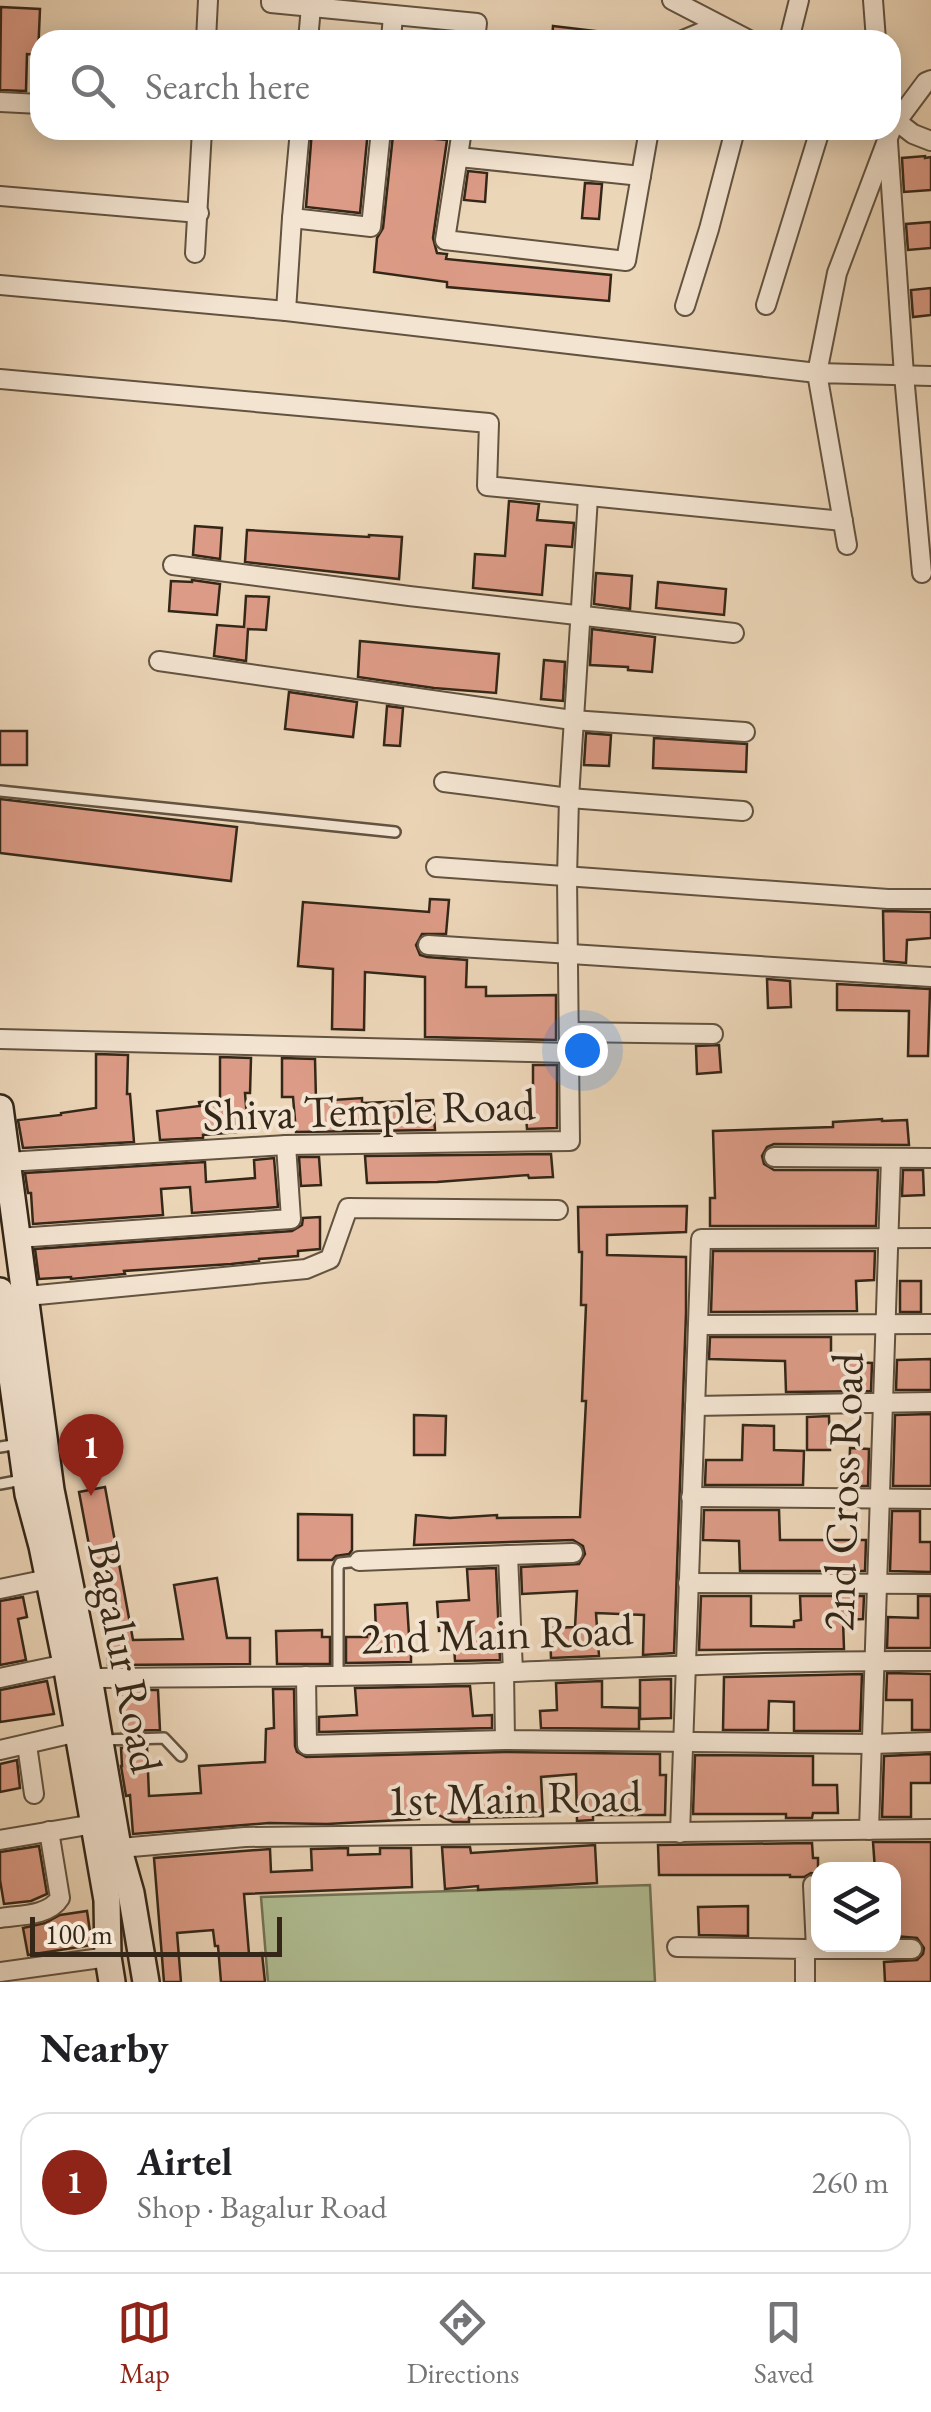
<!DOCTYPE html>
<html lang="en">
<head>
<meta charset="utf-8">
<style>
	:root { --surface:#fff; --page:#f6f6f6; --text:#202124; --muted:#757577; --line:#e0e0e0; --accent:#8f2418 }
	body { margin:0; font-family:"EB Garamond",serif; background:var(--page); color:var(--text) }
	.controls { position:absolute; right:30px; bottom:30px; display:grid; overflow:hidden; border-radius:20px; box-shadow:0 5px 25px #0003 }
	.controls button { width:90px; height:90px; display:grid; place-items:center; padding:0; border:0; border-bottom:2px solid var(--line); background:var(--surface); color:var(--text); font:50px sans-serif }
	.scale { position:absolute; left:30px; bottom:25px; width:252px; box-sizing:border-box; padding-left:10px; border:5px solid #342718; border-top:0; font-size:28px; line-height:35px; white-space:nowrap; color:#342718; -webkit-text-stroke:8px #f3e4d1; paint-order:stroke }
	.you { position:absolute; left:582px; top:1050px; width:35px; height:35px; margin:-25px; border:8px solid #fff; border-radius:50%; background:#1a73e8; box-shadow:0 0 0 15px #1a73e833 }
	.badge { display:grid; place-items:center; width:65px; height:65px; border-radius:50%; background:var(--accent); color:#fff; font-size:32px; font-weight:700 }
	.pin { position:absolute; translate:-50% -82px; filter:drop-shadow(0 2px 5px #0008) }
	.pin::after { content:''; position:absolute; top:52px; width:35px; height:30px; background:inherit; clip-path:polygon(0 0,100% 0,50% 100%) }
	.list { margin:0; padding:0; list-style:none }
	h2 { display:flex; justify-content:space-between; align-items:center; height:130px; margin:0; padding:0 40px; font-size:42px }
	h2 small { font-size:32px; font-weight:400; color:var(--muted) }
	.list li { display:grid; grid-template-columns:65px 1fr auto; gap:30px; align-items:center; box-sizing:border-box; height:140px; margin:0 20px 20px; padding:0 20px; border:2px solid var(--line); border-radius:30px }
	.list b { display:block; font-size:38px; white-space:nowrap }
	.list p { margin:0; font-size:32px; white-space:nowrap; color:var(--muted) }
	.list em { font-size:32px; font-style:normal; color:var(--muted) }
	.icon { flex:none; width:55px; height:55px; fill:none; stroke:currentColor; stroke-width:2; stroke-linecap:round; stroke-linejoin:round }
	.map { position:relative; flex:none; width:931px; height:1982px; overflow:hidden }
	.search { position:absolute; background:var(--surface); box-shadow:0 5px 25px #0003; left:30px; right:30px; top:30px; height:110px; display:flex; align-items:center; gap:25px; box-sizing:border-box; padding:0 35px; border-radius:30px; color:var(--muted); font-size:38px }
	.sheet { height:290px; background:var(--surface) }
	nav { display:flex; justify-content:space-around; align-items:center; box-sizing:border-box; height:140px; border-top:2px solid var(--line); background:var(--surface); font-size:28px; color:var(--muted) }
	nav a { display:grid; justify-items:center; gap:5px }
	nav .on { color:var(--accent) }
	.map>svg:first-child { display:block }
</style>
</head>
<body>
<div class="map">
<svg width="931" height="1982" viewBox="0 0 931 1982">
	<rect width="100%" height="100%" fill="#ecd6b8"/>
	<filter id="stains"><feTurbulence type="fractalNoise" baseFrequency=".002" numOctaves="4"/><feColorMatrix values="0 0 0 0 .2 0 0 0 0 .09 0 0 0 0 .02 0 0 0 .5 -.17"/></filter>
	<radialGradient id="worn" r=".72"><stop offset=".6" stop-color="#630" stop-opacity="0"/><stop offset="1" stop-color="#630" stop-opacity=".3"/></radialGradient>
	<polygon fill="#b1bf94" stroke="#727356" stroke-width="2.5" points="650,1885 655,1982 268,1982 261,1897"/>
	<g fill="#dc9b86" stroke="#342718" stroke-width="2.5">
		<polygon points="1,7 40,9 38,55 27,54 26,91 0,90"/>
		<polygon points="553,26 596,31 596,40 552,40"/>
		<polygon points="312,130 368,130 360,213 306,207"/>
		<polygon points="393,135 447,140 433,238 437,253 447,254 446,259 611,275 609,301 447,287 447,282 374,272 377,238 383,228"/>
		<polygon points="925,156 925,158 931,157 931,190 904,192 902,158"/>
		<polygon points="468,171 487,173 485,202 464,200"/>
		<polygon points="585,183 602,184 599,219 582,218"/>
		<polygon points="931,222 931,248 908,250 906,224"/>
		<polygon points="931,288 931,315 913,317 911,290"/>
		<polygon points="509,501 539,504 537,520 574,523 572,547 546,545 542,595 473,588 475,554 505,556"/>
		<polygon points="195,526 222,528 220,559 193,555"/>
		<polygon points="247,530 369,537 369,535 402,537 399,579 245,562"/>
		<polygon points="596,573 632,576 630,609 594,604"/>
		<polygon points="192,580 220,584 217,615 169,611 171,581 192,582"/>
		<polygon points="658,582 726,589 724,615 656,608"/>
		<polygon points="246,596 269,597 266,630 248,629 246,661 214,656 217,625 244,627"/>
		<polygon points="592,629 655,637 652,672 628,670 628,667 590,665"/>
		<polygon points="360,641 499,654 496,693 434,688 358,677"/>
		<polygon points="544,660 565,662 563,701 541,699"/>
		<polygon points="289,692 357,702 353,737 285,729"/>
		<polygon points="387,706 403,708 400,746 384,745"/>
		<rect x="0" y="731" width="27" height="34"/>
		<polygon points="586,733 611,735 609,766 584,765"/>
		<polygon points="654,738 747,744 746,772 653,768"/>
		<polygon points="0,799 237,827 231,881 0,853"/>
		<polygon points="430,899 449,900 446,934 422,934 416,945 420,955 427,957 467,960 466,987 486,987 486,996 556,995 556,1040 425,1037 425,977 365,972 364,1030 332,1029 333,969 298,966 303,902 429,912"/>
		<polygon points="883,911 931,912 931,938 907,940 906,963 884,961"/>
		<polygon points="767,979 790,981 791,1007 768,1008"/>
		<polygon points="837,984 930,989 928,1056 908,1056 909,1011 837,1010"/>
		<polygon points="719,1045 721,1072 697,1074 696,1046"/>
		<polygon points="96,1054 128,1055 127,1094 130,1094 134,1142 23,1148 18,1120 61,1115 61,1113 96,1108"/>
		<polygon points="220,1057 251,1058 250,1093 245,1093 248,1131 203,1135 203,1138 160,1140 157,1111 200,1106 199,1102 220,1100"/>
		<polygon points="282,1058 315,1059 316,1100 318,1101 362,1098 362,1103 433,1100 435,1130 296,1132 293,1097 282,1097"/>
		<polygon points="533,1065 557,1065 557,1128 527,1129 525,1102 533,1101"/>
		<polygon points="882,1119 882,1121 907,1120 909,1145 774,1144 767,1147 762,1156 764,1164 774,1170 878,1170 876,1226 710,1226 710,1198 715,1198 713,1131 833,1127 833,1122"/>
		<polygon points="551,1154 553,1177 529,1178 528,1175 437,1182 367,1183 365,1156"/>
		<polygon points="299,1157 319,1157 321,1185 301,1186"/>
		<polygon points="274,1158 278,1207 192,1213 190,1187 161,1189 163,1215 33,1224 31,1193 28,1193 25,1173 205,1162 206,1182 255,1178 254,1160"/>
		<polygon points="903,1170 923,1170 924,1195 902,1196"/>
		<polygon points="687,1206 686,1232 607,1235 607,1255 686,1257 686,1313 674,1653 643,1655 644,1615 596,1613 599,1656 551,1658 550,1628 575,1627 577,1591 522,1594 521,1567 579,1564 585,1554 583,1546 573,1540 414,1545 416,1515 450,1518 497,1515 497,1518 580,1517 586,1401 582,1401 586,1305 581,1305 582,1252 579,1252 578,1207"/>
		<polygon points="320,1217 320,1249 298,1251 298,1256 259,1259 259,1261 231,1264 124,1271 125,1274 71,1279 71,1277 39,1279 35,1249 292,1231 302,1225 303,1218"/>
		<polygon points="713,1251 875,1251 874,1280 856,1281 857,1311 711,1312"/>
		<rect x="900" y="1281" width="21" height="31"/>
		<polygon points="710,1337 831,1337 831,1361 872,1363 871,1391 786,1392 785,1361 709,1359"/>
		<polygon points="931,1359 931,1390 896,1390 897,1360"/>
		<polygon points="931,1414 931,1486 893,1486 895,1415"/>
		<polygon points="414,1415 446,1416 445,1455 414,1455"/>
		<polygon points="829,1416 830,1450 807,1450 807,1417"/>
		<polygon points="743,1425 774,1426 774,1450 804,1451 803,1485 705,1485 706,1460 742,1460"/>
		<polygon points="850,1448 869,1449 868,1486 849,1486"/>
		<polygon points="105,1487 133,1640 183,1639 174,1585 217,1578 227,1638 250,1638 250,1664 108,1665 107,1641 79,1492"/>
		<polygon points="704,1510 779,1510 780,1540 866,1540 865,1571 740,1571 739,1541 703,1540"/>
		<polygon points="892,1511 920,1511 920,1542 931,1542 931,1572 890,1571"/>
		<polygon points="298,1514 352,1515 352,1550 349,1554 336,1556 332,1560 298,1560"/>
		<polygon points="496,1568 500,1660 455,1661 453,1630 439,1631 437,1602 469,1600 467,1569"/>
		<polygon points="701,1596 751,1596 751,1626 794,1627 794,1621 801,1620 800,1596 864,1596 863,1619 843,1620 844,1649 699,1650"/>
		<polygon points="918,1596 931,1596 931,1648 887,1648 888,1617 918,1618"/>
		<polygon points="23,1597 27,1617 18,1619 26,1660 0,1665 0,1601"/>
		<polygon points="407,1603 409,1635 411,1635 411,1662 346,1663 346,1637 367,1637 367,1634 376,1634 375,1605"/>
		<polygon points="322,1630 322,1637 330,1637 330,1664 277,1664 276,1631"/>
		<polygon points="887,1673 931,1674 931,1730 912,1730 912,1700 886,1700"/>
		<polygon points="862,1674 860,1731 794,1731 794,1702 769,1701 768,1730 723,1730 724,1677"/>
		<polygon points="671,1679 671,1718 640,1719 640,1680"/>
		<polygon points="47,1681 54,1714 0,1722 0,1690"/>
		<polygon points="602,1681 602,1707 639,1708 639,1729 541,1728 540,1711 557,1710 556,1683"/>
		<polygon points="470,1686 473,1716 492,1715 492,1728 319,1732 319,1717 357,1715 355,1688"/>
		<polygon points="273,1689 294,1689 295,1746 297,1752 306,1757 505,1752 660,1754 660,1775 666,1775 665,1815 593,1815 593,1820 577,1821 576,1774 541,1777 543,1816 469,1818 469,1822 453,1822 418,1805 419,1819 327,1824 269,1823 133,1834 130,1795 126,1796 121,1766 122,1766 121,1748 147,1747 149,1796 201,1793 199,1766 265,1762 266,1729 274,1728"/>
		<polygon points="120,1690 158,1690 160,1730 122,1731"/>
		<polygon points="931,1754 931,1783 911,1783 911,1817 882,1817 884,1756"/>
		<polygon points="695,1755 813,1756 813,1785 837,1785 838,1813 813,1813 812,1818 786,1818 786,1814 693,1814"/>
		<polygon points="17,1760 20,1788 0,1792 0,1764"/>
		<polygon points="873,1842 931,1842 931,1982 885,1982 884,1962 917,1960 923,1954 924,1948 917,1938 894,1936 894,1870 875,1870"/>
		<polygon points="812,1843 813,1858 818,1858 818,1874 811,1873 804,1877 790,1877 790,1875 659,1875 658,1845"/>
		<polygon points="595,1845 597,1883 478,1890 478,1886 445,1889 442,1847 470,1847 471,1853"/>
		<polygon points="39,1846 47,1894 31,1901 4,1904 0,1880 0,1852"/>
		<polygon points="348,1848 348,1855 380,1854 380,1848 411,1848 412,1887 244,1894 249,1954 262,1953 265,1982 221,1982 218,1946 215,1946 213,1930 177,1933 181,1982 164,1982 154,1858 270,1849 271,1872 312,1870 311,1849"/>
		<polygon points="748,1906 748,1936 699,1935 698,1907"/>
		<polygon points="87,1911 92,1945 28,1955 23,1928 45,1923 60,1915"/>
	</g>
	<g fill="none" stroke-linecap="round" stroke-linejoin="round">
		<defs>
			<g id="lane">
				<polyline points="0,791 395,832"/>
				<polyline points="0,1447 19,1444"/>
				<polyline points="0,1484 22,1480"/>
				<polyline points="338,1676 338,1568 340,1563 359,1561"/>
				<polyline points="102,1740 164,1738 181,1756"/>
			</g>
			<g id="street">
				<polyline points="271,0 271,3 477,23 475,40"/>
				<polyline points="672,0 749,40"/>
				<polyline points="873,0 876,40"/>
				<polyline points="206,40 208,0"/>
				<polyline points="308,40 311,7"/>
				<polyline points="391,40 393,15"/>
				<polyline points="683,40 719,25"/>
				<polyline points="789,40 799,0"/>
				<polyline points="0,102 40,104"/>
				<polyline points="891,117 913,134 931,141"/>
				<polyline points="891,129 926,82 931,80"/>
				<polyline points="300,130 292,218 371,227 381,130"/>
				<polyline points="462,130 445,240 626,261 649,130"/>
				<polyline points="888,142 904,375 922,573"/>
				<polyline points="459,157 641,176"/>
				<polyline points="0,196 199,213"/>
				<polyline points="195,253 202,130"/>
				<polyline points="0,285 286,311 817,373 837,273 891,130"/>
				<polyline points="766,305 820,130"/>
				<polyline points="685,306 709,229 735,130"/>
				<polyline points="286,311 292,218"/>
				<polyline points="0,379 489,423 487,486 843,521"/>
				<polyline points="847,545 817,373 931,376"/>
				<polyline points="173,565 409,596 734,633"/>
				<polyline points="159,661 572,720 745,732"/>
				<polyline points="444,782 569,798 743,811"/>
				<polyline points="436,867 888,899 931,899"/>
				<polyline points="428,945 931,977"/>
				<polyline points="570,1032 713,1034"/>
				<polyline points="0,1039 570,1053"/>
				<polyline points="774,1157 931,1158"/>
				<polyline points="7,1162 286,1145 570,1141 567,877 569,798 588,497"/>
				<polyline points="17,1238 291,1219 286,1145"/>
				<polyline points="17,1297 306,1269 330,1259 348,1208 558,1210"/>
				<polyline points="698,1325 931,1324"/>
				<polyline points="695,1406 931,1402"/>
				<polyline points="691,1497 931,1499"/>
				<polyline points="508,1555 573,1553"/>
				<polyline points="359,1561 508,1555 513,1672"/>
				<polyline points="688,1583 931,1584"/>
				<polyline points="0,1589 48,1579"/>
				<polyline points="504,1672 505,1740 872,1744 931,1742"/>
				<polyline points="306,1676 307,1745 505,1740"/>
				<polyline points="0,1678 66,1664"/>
				<path d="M83,1683L89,1678C231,1677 372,1677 514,1672C653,1667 792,1660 931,1661"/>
				<polyline points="27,1745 34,1794"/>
				<polyline points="0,1750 78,1732"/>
				<polyline points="869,1830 891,1158"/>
				<polyline points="680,1833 701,1239 931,1238"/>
				<polyline points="0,1840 94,1824"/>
				<polyline points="109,1849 245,1837 931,1829"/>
				<polyline points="813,1885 816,1949"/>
				<path d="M0,1918C20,1915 49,1916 60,1898L49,1831"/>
				<polyline points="677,1947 805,1949 805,1982"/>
				<polyline points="805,1949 912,1949"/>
				<polyline points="0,1972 108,1957"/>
			</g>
			<g id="secondary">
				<polyline points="0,1108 51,1490 89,1678 118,1847 131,1893 146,1982"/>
				<polyline points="0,1291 28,1494 42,1546 66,1664 107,1900 108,1957 112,1982"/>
			</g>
		</defs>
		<use href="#lane" stroke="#625340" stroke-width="14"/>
		<use href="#street" stroke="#625340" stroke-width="22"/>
		<use href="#secondary" stroke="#342718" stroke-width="30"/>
		<use href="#lane" stroke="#f3e4d1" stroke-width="9"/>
		<use href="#street" stroke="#f3e4d1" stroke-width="18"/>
		<use href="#secondary" stroke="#f3e4d1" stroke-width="25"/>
	</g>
	<g text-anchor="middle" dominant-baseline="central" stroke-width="8" stroke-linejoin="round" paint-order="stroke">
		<g font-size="45" fill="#342718" stroke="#f3e4d1">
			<text transform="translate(369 1109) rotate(-2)">Shiva Temple Road</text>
			<text transform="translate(842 1492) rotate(-88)">2nd Cross Road</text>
			<text transform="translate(497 1633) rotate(-2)">2nd Main Road</text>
			<text transform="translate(126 1657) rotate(79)">Bagalur Road</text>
			<text transform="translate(514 1797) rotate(-1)">1st Main Road</text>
		</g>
	</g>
	<rect width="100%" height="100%" filter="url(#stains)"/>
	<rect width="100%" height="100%" fill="url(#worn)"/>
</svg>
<div class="controls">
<button><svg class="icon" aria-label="layers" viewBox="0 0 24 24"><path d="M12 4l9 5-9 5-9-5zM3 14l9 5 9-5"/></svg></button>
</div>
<div class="scale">100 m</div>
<div class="you"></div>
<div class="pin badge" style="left:91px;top:1496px">1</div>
<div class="search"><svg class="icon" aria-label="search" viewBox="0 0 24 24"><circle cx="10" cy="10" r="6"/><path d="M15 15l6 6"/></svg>Search here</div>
</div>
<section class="sheet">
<h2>Nearby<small></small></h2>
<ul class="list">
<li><span class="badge">1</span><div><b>Airtel</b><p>Shop · Bagalur Road</p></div><em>260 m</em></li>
</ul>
</section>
<nav>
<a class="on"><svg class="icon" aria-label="map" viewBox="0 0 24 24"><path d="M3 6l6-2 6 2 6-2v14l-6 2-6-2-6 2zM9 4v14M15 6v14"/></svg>Map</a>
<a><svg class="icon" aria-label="directions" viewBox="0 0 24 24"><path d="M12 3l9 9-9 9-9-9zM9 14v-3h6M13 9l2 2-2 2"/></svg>Directions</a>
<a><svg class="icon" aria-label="saved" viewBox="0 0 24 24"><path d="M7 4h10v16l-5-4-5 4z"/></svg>Saved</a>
</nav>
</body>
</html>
